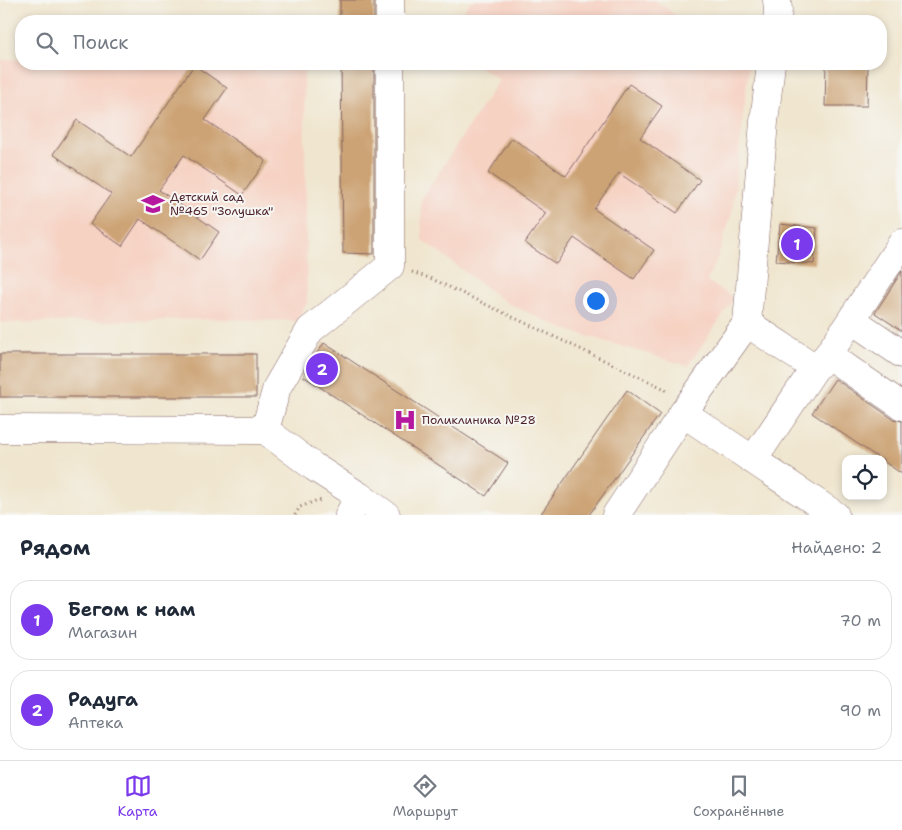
<!DOCTYPE html>
<html lang="ru">
<head>
<meta charset="utf-8">
<style>
	:root { --surface:#fff; --page:#f6f6f7; --text:#1f2937; --muted:#747a83; --line:#e0e1e3; --accent:#7c3aed }
	body { margin:0; font-family:"Shantell Sans",sans-serif; background:var(--page); color:var(--text) }
	.controls { position:absolute; right:15px; bottom:15px; display:grid; overflow:hidden; border-radius:10px; box-shadow:0 2px 8px #0003 }
	.controls button { width:45px; height:45px; display:grid; place-items:center; padding:0; border:0; border-bottom:1px solid var(--line); background:var(--surface); color:var(--text); font:25px sans-serif }
	.you { position:absolute; left:595px; top:300px; width:18px; height:18px; margin:-12px; border:4px solid #fff; border-radius:50%; background:#1a73e8; box-shadow:0 0 0 8px #1a73e833 }
	.badge { display:grid; place-items:center; width:32px; height:32px; border-radius:50%; background:var(--accent); color:#fff; font-size:16px; font-weight:700 }
	.pin { position:absolute; translate:-50% -50%; border:2px solid #fff; box-shadow:0 1px 5px #0006 }
	.list { margin:0; padding:0; list-style:none }
	h2 { display:flex; justify-content:space-between; align-items:center; height:65px; margin:0; padding:0 20px; font-size:21px }
	h2 small { font-size:16px; font-weight:400; color:var(--muted) }
	.list li { display:grid; grid-template-columns:32px 1fr auto; gap:15px; align-items:center; box-sizing:border-box; height:80px; margin:0 10px 10px; padding:0 10px; border:1px solid var(--line); border-radius:20px }
	.list b { display:block; font-size:19px; white-space:nowrap }
	.list p { margin:0; font-size:16px; white-space:nowrap; color:var(--muted) }
	.list em { font-size:16px; font-style:normal; color:var(--muted) }
	.icon { flex:none; width:28px; height:28px; fill:none; stroke:currentColor; stroke-width:2; stroke-linecap:round; stroke-linejoin:round }
	.map { position:relative; flex:none; width:902px; height:515px; overflow:hidden }
	.search { position:absolute; background:var(--surface); box-shadow:0 2px 8px #0003; left:15px; right:15px; top:15px; height:55px; display:flex; align-items:center; gap:12px; box-sizing:border-box; padding:0 18px; border-radius:20px; color:var(--muted); font-size:19px }
	.sheet { height:245px; background:var(--surface) }
	nav { display:flex; justify-content:space-around; align-items:center; box-sizing:border-box; height:70px; border-top:1px solid var(--line); background:var(--surface); font-size:14px; color:var(--muted) }
	nav a { display:grid; justify-items:center; gap:2px }
	nav .on { color:var(--accent) }
	.map>svg:first-child { display:block }
</style>
</head>
<body>
<div class="map">
<svg width="902" height="515" viewBox="0 0 902 515">
	<rect width="100%" height="100%" fill="#f6f6f2"/>
	<filter id="ink" filterUnits="userSpaceOnUse"><feTurbulence type="fractalNoise" baseFrequency=".02" numOctaves="2"/><feDisplacementMap in="SourceGraphic" scale="10" xChannelSelector="R" yChannelSelector="G"/><feConvolveMatrix kernelMatrix="1 2 1 2 8 2 1 2 1" color-interpolation-filters="sRGB"/></filter>
	<filter id="wash" filterUnits="userSpaceOnUse"><feTurbulence type="fractalNoise" baseFrequency=".0096" numOctaves="4" result="noise"/><feDisplacementMap in="SourceGraphic" scale="20" xChannelSelector="R" yChannelSelector="G"/><feGaussianBlur stdDeviation="1.12" result="paint"/><feColorMatrix in="noise" values="0 0 0 0 0 0 0 0 0 0 0 0 0 0 0 0 0 1.4 0 .05"/><feComposite in="paint" operator="in"/></filter>
	<g filter="url(#wash)">
		<rect width="100%" height="100%" fill="#f0e6cf"/>
		<g fill="#f6d2c3">
			<polygon points="471,0 654,0 684,21 457,21"/>
			<polygon points="21,59 21,64 304,64 307,302 297,321 214,319 0,323 1,60"/>
			<polygon points="476,64 744,64 749,67 732,213 718,256 707,281 734,298 688,366 564,329 507,303 422,240 421,200 499,80"/>
		</g>
		<g id="blocks">
			<g fill="#cca374">
				<rect x="340" y="0" width="34" height="21"/>
				<polygon points="341,64 374,64 374,254 343,253"/>
				<polygon points="826,64 868,64 867,106 825,106"/>
				<polygon points="194,65 227,88 205,120 266,161 242,195 184,155 159,190 219,232 200,260 140,219 122,246 90,224 111,194 53,154 77,120 131,157"/>
				<polygon points="629,84 662,106 640,138 700,180 677,213 619,173 594,209 654,250 634,279 574,238 556,264 525,243 546,213 488,173 512,138 566,176"/>
				<polygon points="780,224 817,228 814,264 776,261"/>
				<polygon points="902,271 902,331 875,313"/>
				<polygon points="324,343 508,463 486,496 303,376"/>
				<rect x="0" y="354" width="256" height="43"/>
				<polygon points="835,379 893,419 902,421 902,474 883,461 883,459 880,459 812,413"/>
				<polygon points="627,390 660,414 589,515 540,515"/>
			</g>
		</g>
	</g>
	<g filter="url(#ink)">
		<use href="#blocks" fill-opacity="0" stroke="#846564" stroke-width="1"/>
		<g fill="none" stroke-linecap="round" stroke-linejoin="round">
			<defs>
				<g id="minor">
					<polyline points="777,0 778,9 777,21"/>
					<polyline points="390,21 390,0"/>
					<polyline points="852,320 902,354"/>
					<polyline points="747,323 815,368 828,355 902,243"/>
					<polyline points="828,355 902,406"/>
					<polyline points="683,413 835,515"/>
					<polyline points="0,429 265,430 314,467 359,496 349,515"/>
					<polyline points="265,430 277,387 310,330 390,266 390,64"/>
					<polyline points="753,460 815,368"/>
					<polyline points="359,496 386,515"/>
					<polyline points="616,515 683,413 747,323 764,122 771,64"/>
				</g>
			</defs>
			<use href="#minor" stroke="#846564" stroke-width="29"/>
			<g stroke="#846564" stroke-width="3" stroke-dasharray="1 4" stroke-linecap="butt">
				<polyline points="412,272 432,279 665,389 668,393"/>
				<polyline points="295,515 300,507 318,500 321,501"/>
			</g>
			<use href="#minor" stroke="#fff" stroke-width="28"/>
		</g>
	</g>
	<defs>
		<symbol id="school-bare" viewBox="-9 -9 18 18"><path d="M0-5L7-2L0 1L-7-2ZM-4 1L0 2.5L4 1V4Q0 6-4 4Z" fill="#b5179e" stroke="#f6f6f2" stroke-width="2.5" paint-order="stroke"/></symbol>
		<symbol id="hospital-bare" viewBox="-9 -9 18 18"><path d="M-5-5h3v3.5h4V-5h3V5h-3V1.5h-4V5h-3Z" fill="#b5179e" stroke="#f6f6f2" stroke-width="2.5" paint-order="stroke"/></symbol>
	</defs>
	<g fill-rule="evenodd">
		<use href="#school-bare" x="137" y="188" width="32" height="32"/>
		<use href="#hospital-bare" x="389" y="404" width="32" height="32"/>
	</g>
	<g text-anchor="middle" dominant-baseline="central" stroke-width="4" stroke-linejoin="round" paint-order="stroke">
		<g font-size="12" fill="#4a1f2b" stroke="#f6f6f2" text-anchor="start">
			<text x="170" y="197">Детский сад<tspan x="170" dy="14">№465 "Золушка"</tspan></text>
			<text x="422" y="420">Поликлиника №28</text>
		</g>
	</g>
</svg>
<div class="controls">
<button><svg class="icon" aria-label="locate" viewBox="0 0 24 24"><circle cx="12" cy="12" r="6"/><path d="M12 2v4M12 18v4M2 12h4M18 12h4"/></svg></button>
</div>
<div class="you"></div>
<div class="pin badge" style="left:797px;top:244px">1</div>
<div class="pin badge" style="left:322px;top:369px">2</div>
<div class="search"><svg class="icon" aria-label="search" viewBox="0 0 24 24"><circle cx="10" cy="10" r="6"/><path d="M15 15l6 6"/></svg>Поиск</div>
</div>
<section class="sheet">
<h2>Рядом<small>Найдено: 2</small></h2>
<ul class="list">
<li><span class="badge">1</span><div><b>Бегом к нам</b><p>Магазин</p></div><em>70 m</em></li>
<li><span class="badge">2</span><div><b>Радуга</b><p>Аптека</p></div><em>90 m</em></li>
</ul>
</section>
<nav>
<a class="on"><svg class="icon" aria-label="map" viewBox="0 0 24 24"><path d="M3 6l6-2 6 2 6-2v14l-6 2-6-2-6 2zM9 4v14M15 6v14"/></svg>Карта</a>
<a><svg class="icon" aria-label="directions" viewBox="0 0 24 24"><path d="M12 3l9 9-9 9-9-9zM9 14v-3h6M13 9l2 2-2 2"/></svg>Маршрут</a>
<a><svg class="icon" aria-label="saved" viewBox="0 0 24 24"><path d="M7 4h10v16l-5-4-5 4z"/></svg>Сохранённые</a>
</nav>
</body>
</html>
